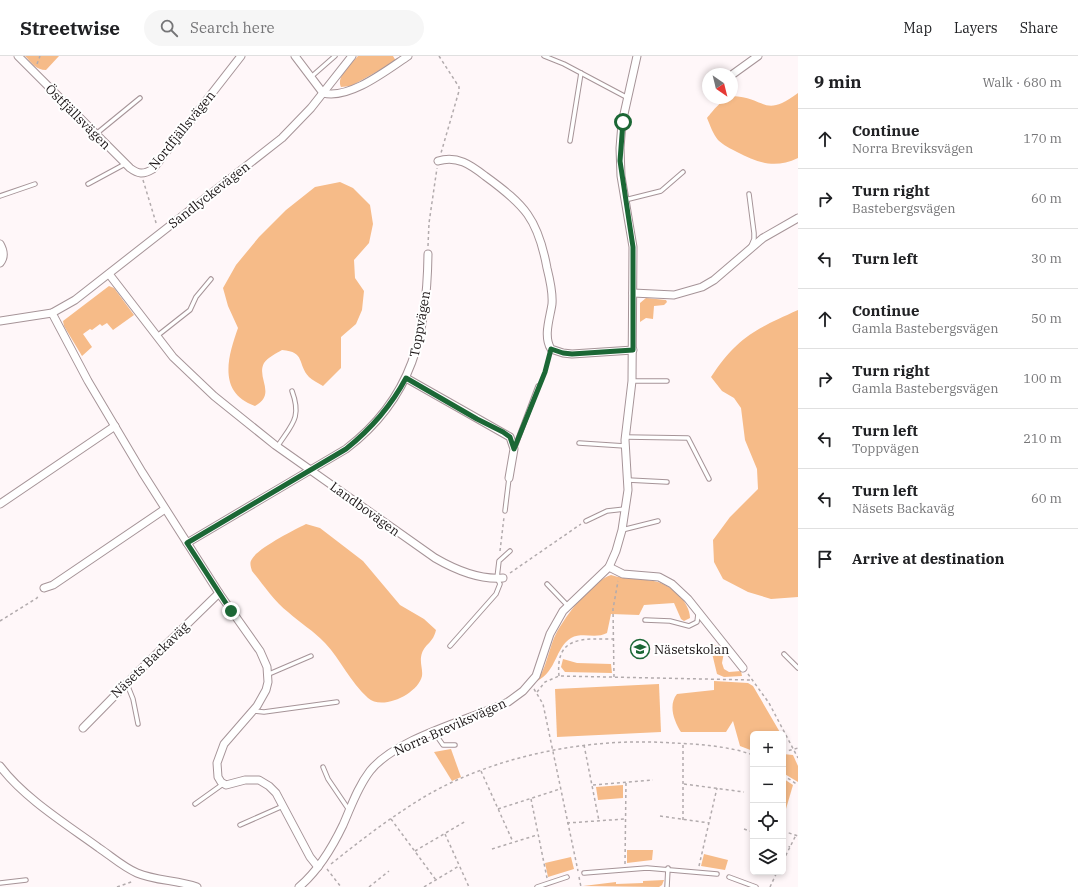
<!DOCTYPE html>
<html lang="en">
<head>
<meta charset="utf-8">
<style>
	:root { --surface:#fff; --page:#f6f6f6; --text:#202124; --muted:#757577; --line:#e0e0e0 }
	body { margin:0; font-family:"IBM Plex Serif",serif; background:var(--page); color:var(--text) }
	.controls { position:absolute; right:12px; bottom:12px; display:grid; overflow:hidden; border-radius:6px; box-shadow:0 2px 6px #0003 }
	.controls button { width:36px; height:36px; display:grid; place-items:center; padding:0; border:0; border-bottom:1px solid var(--line); background:var(--surface); color:var(--text); font:20px sans-serif }
	.compass { position:absolute; left:702px; top:12px; width:36px; height:36px; border-radius:50%; background:var(--surface); box-shadow:0 2px 6px #0003; rotate:145deg }
	.stop { position:absolute; width:12px; height:12px; margin:-9px; border:3px solid #1b6735; border-radius:50%; background:#fff }
	.stop.end { background:#1b6735; border-color:#fff; box-shadow:0 1px 4px #0008 }
	.list { margin:0; padding:0; list-style:none }
	h2 { display:flex; justify-content:space-between; align-items:center; height:52px; margin:0; padding:0 16px; font-size:17px }
	h2 small { font-size:13px; font-weight:400; color:var(--muted) }
	.list li { display:grid; grid-template-columns:26px 1fr auto; gap:12px; align-items:center; box-sizing:border-box; height:60px; padding:0 16px; border-top:1px solid var(--line) }
	.list b { display:block; font-size:15px; white-space:nowrap }
	.list p { margin:0; font-size:13px; white-space:nowrap; color:var(--muted) }
	.list em { font-size:13px; font-style:normal; color:var(--muted) }
	.icon { flex:none; width:22px; height:22px; fill:none; stroke:currentColor; stroke-width:2; stroke-linecap:round; stroke-linejoin:round }
	.map { position:relative; flex:none; width:798px; height:831px; overflow:hidden }
	header { display:flex; align-items:center; gap:24px; box-sizing:border-box; height:56px; padding:0 20px; background:var(--surface); border-bottom:1px solid var(--line) }
	header strong { font-size:19px }
	nav { display:flex; gap:22px; margin-inline-start:auto; font-size:14px }
	.search { width:280px; height:36px; background:var(--page); display:flex; align-items:center; gap:10px; box-sizing:border-box; padding:0 14px; border-radius:22px; color:var(--muted); font-size:15px }
	main { display:flex }
	aside { flex:1; background:var(--surface) }
	.map>svg:first-child { display:block }
</style>
</head>
<body>
<header>
<strong>Streetwise</strong>
<div class="search"><svg class="icon" aria-label="search" viewBox="0 0 24 24"><circle cx="10" cy="10" r="6"/><path d="M15 15l6 6"/></svg>Search here</div>
<nav><a>Map</a><a>Layers</a><a>Share</a></nav>
</header>
<main>
<div class="map">
<svg width="798" height="831" viewBox="0 0 798 831">
	<rect width="100%" height="100%" fill="#fff7f9"/>
	<g fill="#f6bb88">
		<path d="M25,0H59L46,14C36,14 32,7 25,0Z"/>
		<path d="M358,0H393L396,5L351,30L341,31C336,20 351,8 358,0Z"/>
		<path d="M798,37V102C775,113 758,107 737,96C731,93 723,89 718,84C713,78 710,69 707,62C713,55 722,42 732,42V40C766,41 763,63 798,37Z"/>
		<path d="M340,126L353,132L370,149L373,168L369,187L354,204L355,222L364,235L362,254L356,268L341,281V312L323,330C318,327 312,324 309,321C297,308 306,296 282,294C277,297 267,302 264,307C256,322 277,338 255,350C217,337 228,300 238,272L228,250L223,232L236,209L259,181L286,154L315,131Z"/>
		<polygon points="109,230 114,232 134,259 113,274 107,267 102,270 100,268 92,274 90,273 83,278 92,291 82,300 64,270 63,265"/>
		<polygon points="646,242 666,244 667,246 664,249 654,250 653,263 646,262 640,266 640,247"/>
		<path d="M798,254V541L771,543L748,536L723,523L714,506L713,484L730,461L758,433L757,413L745,384L741,352L734,342L722,335L711,321C737,281 756,273 798,254Z"/>
		<path d="M306,468L320,472L363,505L400,549L424,563L436,574C433,587 426,587 422,597C419,606 423,612 422,620C418,638 382,655 368,642C350,626 341,604 325,587C314,575 300,567 288,556C274,545 263,528 252,515C251,511 249,507 252,503C258,492 294,474 306,468Z"/>
		<path d="M611,519C640,528 655,516 680,540C685,546 690,554 690,562L684,565L681,563L674,547L644,549L639,559L611,558L607,577C596,583 582,576 571,582C555,592 557,615 537,625C546,612 548,597 554,582C562,564 591,525 611,519Z"/>
		<polygon points="715,589 719,589 724,596 722,607 724,613 729,616 741,615 742,620 724,621 717,618 711,593"/>
		<polygon points="563,603 577,607 611,608 612,617 565,616 561,611"/>
		<path d="M714,625L748,627L753,630L781,678H753V695L740,690L733,665L726,676H681C674,665 668,649 677,638L714,634Z"/>
		<polygon points="659,628 661,676 557,681 555,633"/>
		<polygon points="451,693 461,721 452,725 434,696"/>
		<polygon points="783,698 793,699 798,710 798,726 783,717"/>
		<polygon points="784,723 793,729 783,763 783,726"/>
		<polygon points="623,729 623,742 598,744 596,731"/>
		<polygon points="627,794 653,794 652,804 627,807"/>
		<polygon points="704,798 728,804 725,814 701,810"/>
		<polygon points="571,801 574,813 548,821 545,807"/>
		<polygon points="664,824 662,829 659,831 583,830 616,826 616,828 643,827 643,825"/>
	</g>
	<g fill="none" stroke-linecap="round" stroke-linejoin="round">
		<defs>
			<g id="lane">
				<polyline points="544,0 564,8 628,42"/>
				<polyline points="311,21 335,0"/>
				<polyline points="96,78 140,42"/>
				<polyline points="570,85 581,17"/>
				<polyline points="88,128 125,108"/>
				<polyline points="749,138 754,177 754,183 751,190"/>
				<polyline points="0,140 35,128"/>
				<polyline points="625,144 661,135 683,116"/>
				<polyline points="157,280 190,254 196,241 211,223"/>
				<polyline points="632,325 667,325"/>
				<polyline points="626,381 688,382 709,423"/>
				<polyline points="579,387 625,390"/>
				<path d="M277,391C292,368 302,362 292,335"/>
				<polyline points="515,391 538,330"/>
				<polyline points="628,424 667,426"/>
				<polyline points="505,455 509,422"/>
				<polyline points="586,465 607,455 625,453"/>
				<polyline points="622,474 658,465"/>
				<polyline points="547,528 568,550"/>
				<polyline points="645,564 670,565 689,570 697,566 698,558"/>
				<polyline points="450,590 496,538 500,528 497,522 499,505 510,495"/>
				<polyline points="784,598 798,612"/>
				<polyline points="269,618 311,600"/>
				<polyline points="127,628 133,643 138,668"/>
				<polyline points="253,655 264,656 337,646"/>
				<polyline points="434,676 443,689 455,689"/>
				<polyline points="323,711 328,723 349,754"/>
				<polyline points="195,748 223,728"/>
				<polyline points="240,769 283,750"/>
				<polyline points="584,817 647,812 717,818"/>
				<polyline points="729,821 756,831"/>
				<polyline points="0,827 26,824"/>
				<polyline points="537,831 567,821"/>
				<polyline points="667,831 668,812"/>
			</g>
			<g id="street">
				<path d="M18,0L130,112C138,118 143,119 153,113L241,0"/>
				<polyline points="295,0 323,37"/>
				<polyline points="733,18 758,0"/>
				<path d="M323,37C349,44 387,14 408,0"/>
				<path d="M438,105C457,99 471,109 485,120C525,149 538,163 547,212C550,224 553,236 552,248C550,262 543,280 551,293L563,297L572,298L633,294"/>
				<path d="M0,188C4,195 5,201 0,207"/>
				<path d="M109,218L173,301L214,340L275,389L435,502C454,513 480,524 503,522"/>
				<polyline points="633,237 674,239 702,231 714,224 763,182 798,162"/>
				<polyline points="52,257 88,325 142,416 219,537 260,595 267,611 268,626 266,634 257,650 224,688 217,707 218,721 221,726 226,729 245,724 259,724 269,730 276,737 310,801 318,811"/>
				<polyline points="0,265 52,257 75,244 282,82 311,52 352,0"/>
				<polyline points="406,322 510,381 514,393 509,422"/>
				<polyline points="0,448 115,370"/>
				<path d="M187,487L346,393C413,342 427,278 428,198"/>
				<polyline points="609,511 623,518 659,521 672,528 688,543 743,612"/>
				<polyline points="44,532 53,529 165,453"/>
				<polyline points="83,672 137,617 219,537"/>
				<path d="M0,710C24,742 66,768 99,792C111,800 123,811 137,817C156,825 178,824 197,831"/>
				<path d="M299,831C318,815 332,792 343,769C351,751 357,732 370,715C396,682 469,664 508,646L523,635L536,620L550,578L563,555L609,511L616,495L622,474L628,434L625,384L632,325L633,191L621,120L620,92L622,67L637,0"/>
			</g>
		</defs>
		<use href="#lane" stroke="#a69498" stroke-width="5.5"/>
		<use href="#street" stroke="#a69498" stroke-width="9"/>
		<g stroke="#b2abad" stroke-width="1.5" stroke-dasharray="3 3" stroke-linecap="butt">
			<polyline points="439,0 459,31 459,35 441,97"/>
			<polyline points="37,8 40,0"/>
			<polyline points="143,124 157,170"/>
			<polyline points="428,190 429,167 437,112"/>
			<polyline points="541,325 545,316 548,300"/>
			<polyline points="500,495 504,461"/>
			<polyline points="510,517 581,468"/>
			<polyline points="0,565 37,542 39,538"/>
			<polyline points="748,618 769,647 798,702"/>
			<path d="M559,620C555,579 584,583 613,583"/>
			<polyline points="614,621 613,553 618,525"/>
			<polyline points="534,633 543,648 578,815"/>
			<polyline points="537,636 545,626 559,620 752,624"/>
			<polyline points="584,689 599,765"/>
			<polyline points="783,696 798,692"/>
			<polyline points="481,715 513,786"/>
			<polyline points="783,719 798,729"/>
			<polyline points="684,728 744,736"/>
			<polyline points="593,729 653,724"/>
			<polyline points="531,743 547,822"/>
			<polyline points="498,753 560,733"/>
			<polyline points="660,760 709,767"/>
			<polyline points="391,763 436,824"/>
			<polyline points="683,764 683,687"/>
			<polyline points="567,767 625,763"/>
			<polyline points="744,773 753,776"/>
			<polyline points="783,775 798,780"/>
			<polyline points="445,778 469,831"/>
			<polyline points="783,788 790,791"/>
			<polyline points="492,793 537,779"/>
			<polyline points="415,795 466,765"/>
			<polyline points="783,805 796,779"/>
			<path d="M331,808C361,784 391,761 424,741C495,699 591,681 672,687C698,688 729,690 753,699"/>
			<polyline points="625,808 626,726"/>
			<polyline points="699,810 717,732"/>
			<polyline points="327,813 341,831"/>
			<polyline points="579,821 581,831"/>
			<polyline points="117,831 134,825"/>
			<polyline points="369,831 389,815"/>
			<polyline points="424,831 459,810"/>
			<polyline points="770,831 777,816"/>
		</g>
		<use href="#lane" stroke="#fff" stroke-width="3.5"/>
		<use href="#street" stroke="#fff" stroke-width="7"/>
	</g>
	<g fill="none" stroke-linecap="round" stroke-linejoin="round">
		<path stroke="#1b6735" stroke-width="5" d="M231,555L187,487L346,393C371,373 391,350 406,322L477,363L503,376L510,381L514,393L545,316L551,293L563,297L572,298L633,294V191L620,105L623,66"/>
	</g>
	<defs>
		<symbol id="school-ring" viewBox="-11 -11 22 22"><circle r="9.5" fill="#fff" stroke="#1b6735" stroke-width="1.5"/><path d="M0-5L7-2L0 1L-7-2ZM-4 1L0 2.5L4 1V4Q0 6-4 4Z" fill="#1b6735"/></symbol>
	</defs>
	<g fill-rule="evenodd">
		<use href="#school-ring" x="629" y="582" width="22" height="22"/>
	</g>
	<g text-anchor="middle" dominant-baseline="central" stroke-width="4" stroke-linejoin="round" paint-order="stroke">
		<g font-size="13" fill="#1a1415" stroke="#fff">
			<text transform="translate(78 61) rotate(45)">Östfjällsvägen</text>
			<text transform="translate(182 74) rotate(-51)">Nordfjällsvägen</text>
			<text transform="translate(209 139) rotate(-38)">Sandlyckevägen</text>
			<text transform="translate(420 268) rotate(-80)">Toppvägen</text>
			<text transform="translate(365 453) rotate(36)">Landbovägen</text>
			<text transform="translate(150 604) rotate(-44)">Näsets Backaväg</text>
			<text transform="translate(450 671) rotate(-24)">Norra Breviksvägen</text>
		</g>
		<g font-size="13" fill="#1a1415" stroke="#fff" text-anchor="start">
			<text x="654" y="593">Näsetskolan</text>
		</g>
	</g>
</svg>
<div class="controls">
<button>+</button>
<button>−</button>
<button><svg class="icon" aria-label="locate" viewBox="0 0 24 24"><circle cx="12" cy="12" r="6"/><path d="M12 2v4M12 18v4M2 12h4M18 12h4"/></svg></button>
<button><svg class="icon" aria-label="layers" viewBox="0 0 24 24"><path d="M12 4l9 5-9 5-9-5zM3 14l9 5 9-5"/></svg></button>
</div>
<svg class="compass" viewBox="-18 -18 36 36"><path d="M0-13l5 13h-10z" fill="#e53935"/><path d="M0 13l5-13h-10z" fill="#757577"/></svg>
<div class="stop" style="left:623px;top:66px"></div>
<div class="stop end" style="left:231px;top:555px"></div>
</div>
<aside>
<h2>9 min<small>Walk · 680 m</small></h2>
<ul class="list">
<li><svg class="icon" aria-label="ahead" viewBox="0 0 24 24"><path d="M12 20V5M6 11l6-6 6 6"/></svg><div><b>Continue</b><p>Norra Breviksvägen</p></div><em>170 m</em></li>
<li><svg class="icon" aria-label="right" viewBox="0 0 24 24"><path d="M7 20v-9h11M14 6l5 5-5 5"/></svg><div><b>Turn right</b><p>Bastebergsvägen</p></div><em>60 m</em></li>
<li><svg class="icon" aria-label="left" viewBox="0 0 24 24"><path d="M17 20v-9H6M10 6l-5 5 5 5"/></svg><div><b>Turn left</b></div><em>30 m</em></li>
<li><svg class="icon" aria-label="ahead" viewBox="0 0 24 24"><path d="M12 20V5M6 11l6-6 6 6"/></svg><div><b>Continue</b><p>Gamla Bastebergsvägen</p></div><em>50 m</em></li>
<li><svg class="icon" aria-label="right" viewBox="0 0 24 24"><path d="M7 20v-9h11M14 6l5 5-5 5"/></svg><div><b>Turn right</b><p>Gamla Bastebergsvägen</p></div><em>100 m</em></li>
<li><svg class="icon" aria-label="left" viewBox="0 0 24 24"><path d="M17 20v-9H6M10 6l-5 5 5 5"/></svg><div><b>Turn left</b><p>Toppvägen</p></div><em>210 m</em></li>
<li><svg class="icon" aria-label="left" viewBox="0 0 24 24"><path d="M17 20v-9H6M10 6l-5 5 5 5"/></svg><div><b>Turn left</b><p>Näsets Backaväg</p></div><em>60 m</em></li>
<li><svg class="icon" aria-label="arrive" viewBox="0 0 24 24"><path d="M6 21V4h12l-3 4 3 4H6"/></svg><div><b>Arrive at destination</b></div></li>
</ul>
</aside>
</main>
</body>
</html>
